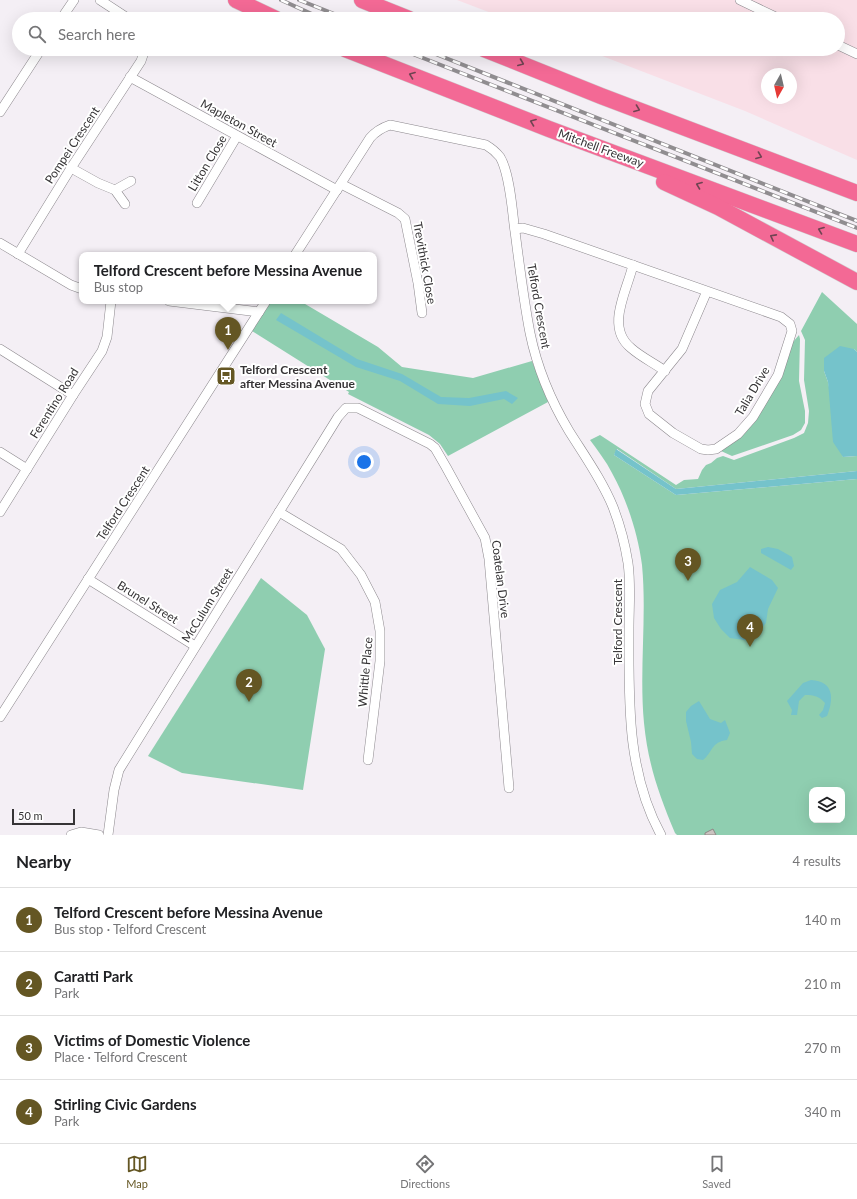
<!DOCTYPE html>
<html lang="en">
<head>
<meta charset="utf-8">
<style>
	:root { --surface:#fff; --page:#f2f2f2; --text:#202124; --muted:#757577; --line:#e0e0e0; --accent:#645623 }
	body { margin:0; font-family:Lato,sans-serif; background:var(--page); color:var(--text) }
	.controls { position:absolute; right:12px; bottom:12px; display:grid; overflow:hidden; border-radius:8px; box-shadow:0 4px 16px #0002 }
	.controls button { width:36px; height:36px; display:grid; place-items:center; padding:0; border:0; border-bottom:1px solid var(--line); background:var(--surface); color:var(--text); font:20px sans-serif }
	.compass { position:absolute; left:761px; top:68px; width:36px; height:36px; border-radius:50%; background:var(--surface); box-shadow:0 4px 16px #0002; rotate:188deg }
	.scale { position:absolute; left:12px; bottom:10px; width:63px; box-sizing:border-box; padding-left:4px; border:2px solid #363436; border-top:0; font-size:11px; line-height:14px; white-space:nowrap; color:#363436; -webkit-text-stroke:3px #fff; paint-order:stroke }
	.you { position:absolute; left:364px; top:462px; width:14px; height:14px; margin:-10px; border:3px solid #fff; border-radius:50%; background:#1a73e8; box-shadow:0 0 0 6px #1a73e833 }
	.badge { display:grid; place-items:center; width:26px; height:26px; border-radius:50%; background:var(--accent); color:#fff; font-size:13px; font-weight:700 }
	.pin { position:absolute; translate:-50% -33px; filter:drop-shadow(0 1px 2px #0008) }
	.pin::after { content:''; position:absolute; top:21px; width:14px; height:12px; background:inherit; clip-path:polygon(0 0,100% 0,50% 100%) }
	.popup { position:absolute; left:79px; top:252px; width:298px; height:52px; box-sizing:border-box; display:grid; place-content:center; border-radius:8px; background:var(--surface); filter:drop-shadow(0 1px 3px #0005); font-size:13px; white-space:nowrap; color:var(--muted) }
	.popup b { font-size:15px; color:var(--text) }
	.popup::after { content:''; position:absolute; left:50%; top:100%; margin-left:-8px; border:8px solid transparent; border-top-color:var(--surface) }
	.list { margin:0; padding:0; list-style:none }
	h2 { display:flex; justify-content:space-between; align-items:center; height:52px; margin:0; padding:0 16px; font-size:17px }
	h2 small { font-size:13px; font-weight:400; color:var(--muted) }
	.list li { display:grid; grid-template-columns:26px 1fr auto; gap:12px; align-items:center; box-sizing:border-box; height:64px; padding:0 16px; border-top:1px solid var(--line) }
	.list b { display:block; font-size:15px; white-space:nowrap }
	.list p { margin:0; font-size:13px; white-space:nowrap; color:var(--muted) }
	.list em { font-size:13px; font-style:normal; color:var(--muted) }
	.icon { flex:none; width:22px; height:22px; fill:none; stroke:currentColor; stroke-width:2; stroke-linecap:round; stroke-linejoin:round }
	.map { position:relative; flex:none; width:857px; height:835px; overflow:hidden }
	.search { position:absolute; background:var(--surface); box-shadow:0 4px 16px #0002; left:12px; right:12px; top:12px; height:44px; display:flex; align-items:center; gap:10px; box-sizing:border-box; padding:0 14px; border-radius:22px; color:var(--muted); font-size:15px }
	.sheet { height:308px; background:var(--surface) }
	nav { display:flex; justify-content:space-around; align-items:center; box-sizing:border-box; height:56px; border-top:1px solid var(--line); background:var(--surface); font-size:11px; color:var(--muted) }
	nav a { display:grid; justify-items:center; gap:2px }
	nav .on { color:var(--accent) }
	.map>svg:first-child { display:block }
</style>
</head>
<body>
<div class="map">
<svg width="857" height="835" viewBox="0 0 857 835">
	<rect width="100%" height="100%" fill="#f4eff5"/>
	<path fill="#f9dfe7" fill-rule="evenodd" d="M457,0H857V160L745,111L584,49H838V19H507ZM767,74H791V98H767Z"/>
	<g fill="#8fceb0" fill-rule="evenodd">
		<path d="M822,292L857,324V352L854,349L824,371L828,382L843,457L857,456V471L676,489L617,449L614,455L676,495L857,479V835H677L675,833C659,795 648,764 644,723C639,670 647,617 642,565C638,534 627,500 612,473C606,461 598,451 590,440L600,435L676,485L684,480L698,479L702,470L706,465L711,463L717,458L723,456L734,460L794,438L804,433L808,423L809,411L804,380L805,340L801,331ZM812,790H842V820H812Z"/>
		<polygon points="271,301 300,301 378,347 402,367 473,378 532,361 548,402 448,456 440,444 429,435 348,394 349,392 252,331"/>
		<polygon points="799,335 800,339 799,381 805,411 805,423 801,430 793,435 732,456 721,451 781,377 793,342"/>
		<polygon points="261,578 307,615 325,649 303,790 182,773 148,756"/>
	</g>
	<g fill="#75c3cb">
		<polygon points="281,313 357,359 402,374 441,397 469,398 506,391 518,398 512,404 504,399 470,406 438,404 400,381 356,367 276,320"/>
		<polygon points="840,346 854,349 857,352 857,456 843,457 833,442 828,382 824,371 824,358"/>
		<polygon points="616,449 676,489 857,471 857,479 676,495 614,455"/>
		<polygon points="768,547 778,549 792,557 794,566 791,570 761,553 761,549"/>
		<polygon points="750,567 772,580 778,588 768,609 766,623 751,641 730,638 721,629 714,618 712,604 720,590 737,582"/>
		<path d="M811,680C834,681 834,699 827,716L822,718L819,715L823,710L825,703C819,696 814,695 805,695L799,701L797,715H791L792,710L787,701L803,683Z"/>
		<path d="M699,701L710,719L721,723L725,720L730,733L727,740C711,742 713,752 703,760L697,759L692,754L691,742L686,721V712L691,706Z"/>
	</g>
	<polygon fill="#cbc3c0" stroke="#8e8886" points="713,829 716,835 705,835 705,833"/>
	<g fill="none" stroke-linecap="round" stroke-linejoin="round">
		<defs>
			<g id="street">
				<polyline points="100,0 129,19"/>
				<polyline points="740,0 780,19"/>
				<polyline points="61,19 74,0"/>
				<polyline points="838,45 857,54"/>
				<polyline points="130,77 337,190"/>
				<polyline points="0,112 41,49"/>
				<polyline points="71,168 98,183 115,190 125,204"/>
				<polyline points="341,184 398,213 405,219 418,283 422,313"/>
				<polyline points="115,190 131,181"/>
				<polyline points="197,203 237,136"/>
				<polyline points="515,229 523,228 544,234 781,317 790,324 792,331 778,375 753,417 738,434 716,449 708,450 701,449 673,433 649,414 645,404 648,391 682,349 707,291"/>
				<polyline points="0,243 71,285 82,289"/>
				<polyline points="18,254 71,168 141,61 145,49"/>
				<path d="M295,255L370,138C376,131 381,128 390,125L486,145C491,148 496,152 500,157C509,172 512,206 514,224C519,261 523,297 530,333C537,367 551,401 569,431C584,455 602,480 613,507C620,525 625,544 628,563C631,584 629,607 629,628C629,699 626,771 661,835"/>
				<path d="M633,265C627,291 605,327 631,348C641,357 654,363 665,371"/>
				<polyline points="169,301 259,312"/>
				<polyline points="0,349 73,395"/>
				<polyline points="0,452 27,469"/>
				<polyline points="0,512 73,395 102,351 107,337 111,301"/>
				<polyline points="279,512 341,549 361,575 375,602 380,631 380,661 368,760"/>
				<polyline points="88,579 195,646"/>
				<polyline points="0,717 266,301"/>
				<polyline points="71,835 81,832 99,835"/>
				<polyline points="108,835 114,790 119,770 338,417 346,408 358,408 430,444 435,448 446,467 485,538 489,559 509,788"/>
			</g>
			<g id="highway">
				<polyline points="236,0 276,19"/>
				<polyline points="362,0 409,19"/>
				<polyline points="345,49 549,129 857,244"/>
				<polyline points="484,49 601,96 857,193"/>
				<polyline points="664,182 718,207 857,282"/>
			</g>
		</defs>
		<use href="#street" stroke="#8c888d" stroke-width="10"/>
		<use href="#highway" stroke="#cfcecf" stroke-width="17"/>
		<use href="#street" stroke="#fff" stroke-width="9"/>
		<use href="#highway" stroke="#f36995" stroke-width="16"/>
		<defs>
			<g id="rail">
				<polyline points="281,0 323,19"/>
				<polyline points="299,0 347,19"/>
				<polyline points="400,49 857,228"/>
				<polyline points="423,49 857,221"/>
			</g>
		</defs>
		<use href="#rail" stroke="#908d90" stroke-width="4"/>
		<use href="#rail" stroke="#fff" stroke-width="2.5" stroke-dasharray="8" stroke-linecap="butt"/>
	</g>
	<defs><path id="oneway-chevron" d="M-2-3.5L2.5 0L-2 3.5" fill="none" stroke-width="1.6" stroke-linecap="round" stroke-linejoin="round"/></defs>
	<g stroke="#6f4452">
		<use href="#oneway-chevron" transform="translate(521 63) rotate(22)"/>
		<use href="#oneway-chevron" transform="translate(412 75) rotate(-159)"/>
		<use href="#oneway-chevron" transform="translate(637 109) rotate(21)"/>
		<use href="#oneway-chevron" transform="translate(533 122) rotate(-159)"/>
		<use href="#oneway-chevron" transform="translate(759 156) rotate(21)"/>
		<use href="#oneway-chevron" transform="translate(699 185) rotate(-159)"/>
		<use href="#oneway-chevron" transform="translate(821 230) rotate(-159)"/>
		<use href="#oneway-chevron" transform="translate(773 237) rotate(-152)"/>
	</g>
	<defs>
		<symbol id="bus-square" viewBox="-11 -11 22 22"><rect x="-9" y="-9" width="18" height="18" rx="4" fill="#645623" stroke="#fff"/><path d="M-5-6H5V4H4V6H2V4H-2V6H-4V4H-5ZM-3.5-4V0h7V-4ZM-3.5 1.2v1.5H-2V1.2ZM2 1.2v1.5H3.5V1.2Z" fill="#fff"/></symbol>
	</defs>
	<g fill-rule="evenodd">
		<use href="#bus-square" x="215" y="365" width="22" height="22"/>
	</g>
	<g text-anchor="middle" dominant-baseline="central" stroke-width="4" stroke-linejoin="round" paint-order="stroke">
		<g font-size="12" fill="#363436" stroke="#fff">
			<text transform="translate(239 123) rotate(29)">Mapleton Street</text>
			<text transform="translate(72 145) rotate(-57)">Pompei Crescent</text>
			<text transform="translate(601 148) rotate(20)">Mitchell Freeway</text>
			<text transform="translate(207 163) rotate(-59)">Litton Close</text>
			<text transform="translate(425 263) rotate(80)">Trevithick Close</text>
			<text transform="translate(539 306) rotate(80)">Telford Crescent</text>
			<text transform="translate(752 391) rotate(-59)">Talia Drive</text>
			<text transform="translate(54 403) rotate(-58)">Ferentino Road</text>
			<text transform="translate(123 503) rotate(-57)">Telford Crescent</text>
			<text transform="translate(501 579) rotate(83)">Coatelan Drive</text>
			<text transform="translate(148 602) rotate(32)">Brunel Street</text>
			<text transform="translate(207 605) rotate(-58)">McCulum Street</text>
			<text transform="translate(617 622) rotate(-90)">Telford Crescent</text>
			<text transform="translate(365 672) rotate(-85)">Whittle Place</text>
		</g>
		<g font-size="12" font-weight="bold" fill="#363436" stroke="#fff" text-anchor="start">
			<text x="240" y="369">Telford Crescent<tspan x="240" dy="14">after Messina Avenue</tspan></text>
		</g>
	</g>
</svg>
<div class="controls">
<button><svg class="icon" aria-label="layers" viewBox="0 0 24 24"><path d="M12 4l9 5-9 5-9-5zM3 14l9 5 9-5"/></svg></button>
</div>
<svg class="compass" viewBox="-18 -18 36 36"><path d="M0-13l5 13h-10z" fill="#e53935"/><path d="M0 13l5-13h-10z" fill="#757577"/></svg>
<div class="scale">50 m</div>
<div class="you"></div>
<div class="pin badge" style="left:228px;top:350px">1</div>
<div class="popup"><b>Telford Crescent before Messina Avenue</b>Bus stop</div>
<div class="pin badge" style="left:249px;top:702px">2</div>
<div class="pin badge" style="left:688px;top:581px">3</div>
<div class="pin badge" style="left:750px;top:647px">4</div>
<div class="search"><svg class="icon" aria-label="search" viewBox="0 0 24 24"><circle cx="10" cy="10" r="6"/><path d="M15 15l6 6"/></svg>Search here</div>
</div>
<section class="sheet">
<h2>Nearby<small>4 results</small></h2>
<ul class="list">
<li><span class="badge">1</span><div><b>Telford Crescent before Messina Avenue</b><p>Bus stop · Telford Crescent</p></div><em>140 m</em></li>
<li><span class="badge">2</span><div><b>Caratti Park</b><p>Park</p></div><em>210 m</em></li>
<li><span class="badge">3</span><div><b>Victims of Domestic Violence</b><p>Place · Telford Crescent</p></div><em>270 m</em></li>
<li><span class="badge">4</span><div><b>Stirling Civic Gardens</b><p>Park</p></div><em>340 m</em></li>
</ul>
</section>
<nav>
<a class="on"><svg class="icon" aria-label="map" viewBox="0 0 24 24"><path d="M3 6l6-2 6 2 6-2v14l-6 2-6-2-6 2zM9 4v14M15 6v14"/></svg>Map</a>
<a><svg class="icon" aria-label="directions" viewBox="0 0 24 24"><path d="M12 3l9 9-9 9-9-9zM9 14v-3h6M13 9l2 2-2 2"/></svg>Directions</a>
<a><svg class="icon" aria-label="saved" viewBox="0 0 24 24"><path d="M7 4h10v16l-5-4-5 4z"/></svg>Saved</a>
</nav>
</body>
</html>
